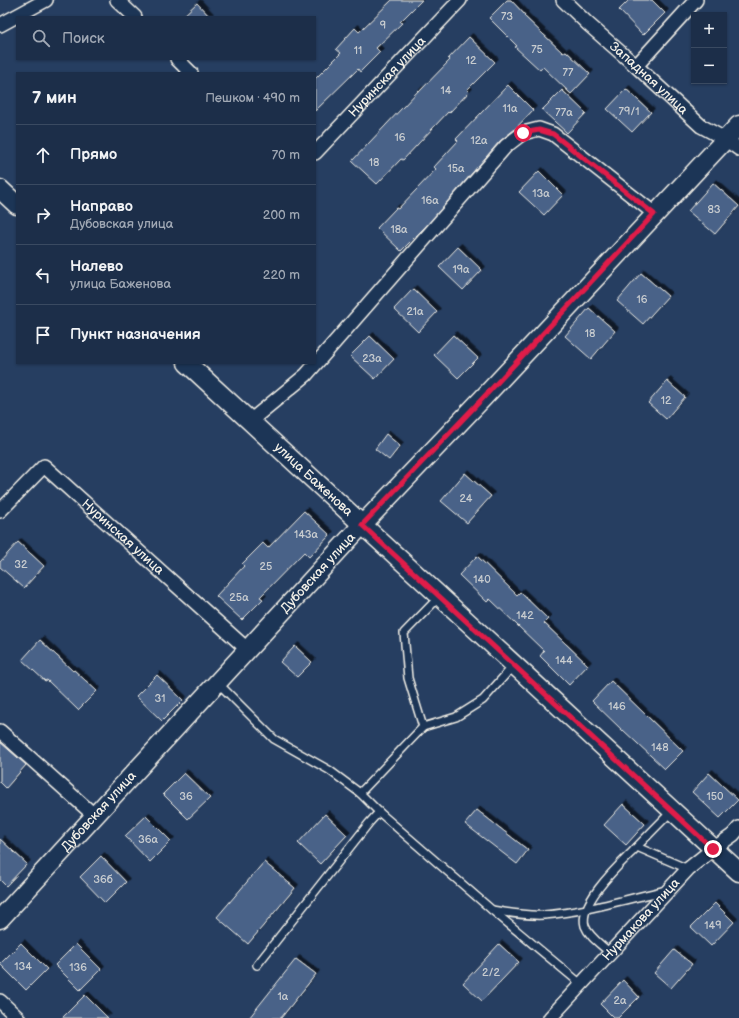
<!DOCTYPE html>
<html lang="ru">
<head>
<meta charset="utf-8">
<style>
	:root { --surface:#1c2e49; --page:#253650; --text:#f1f3f6; --muted:#a0a8b4; --line:#3a4a61 }
	body { margin:0; font-family:"Balsamiq Sans",sans-serif; background:var(--page); color:var(--text) }
	.controls { position:absolute; right:12px; top:12px; display:grid; overflow:hidden; border-radius:0px; box-shadow:0 1px 3px #0004 }
	.controls button { width:36px; height:36px; display:grid; place-items:center; padding:0; border:0; border-bottom:1px solid var(--line); background:var(--surface); color:var(--text); font:20px sans-serif }
	.stop { position:absolute; width:12px; height:12px; margin:-9px; border:3px solid #e11d48; border-radius:50%; background:#fff }
	.stop.end { background:#e11d48; border-color:#fff; box-shadow:0 1px 4px #0008 }
	.list { margin:0; padding:0; list-style:none }
	h2 { display:flex; justify-content:space-between; align-items:center; height:52px; margin:0; padding:0 16px; font-size:17px }
	h2 small { font-size:13px; font-weight:400; color:var(--muted) }
	.list li { display:grid; grid-template-columns:26px 1fr auto; gap:12px; align-items:center; box-sizing:border-box; height:60px; padding:0 16px; border-top:1px solid var(--line) }
	.list b { display:block; font-size:15px; white-space:nowrap }
	.list p { margin:0; font-size:13px; white-space:nowrap; color:var(--muted) }
	.list em { font-size:13px; font-style:normal; color:var(--muted) }
	.icon { flex:none; width:22px; height:22px; fill:none; stroke:currentColor; stroke-width:2; stroke-linecap:round; stroke-linejoin:round }
	.map { position:relative; flex:none; width:739px; height:1018px; overflow:hidden }
	.search { position:absolute; background:var(--surface); box-shadow:0 1px 3px #0004; left:16px; top:16px; width:300px; height:44px; display:flex; align-items:center; gap:10px; box-sizing:border-box; padding:0 14px; border-radius:0px; color:var(--muted); font-size:15px }
	.panel { position:absolute; background:var(--surface); box-shadow:0 1px 3px #0004; left:16px; top:72px; width:300px; height:292px; border-radius:0px }
	.map>svg:first-child { display:block }
</style>
</head>
<body>
<div class="map">
<svg width="739" height="1018" viewBox="0 0 739 1018">
	<defs>
		<filter id="shadow"><feDropShadow dx="3.5" dy="-3.5" stdDeviation="0" flood-color="#0009"/></filter>
	</defs>
	<rect width="100%" height="100%" fill="#263e61"/>
	<filter id="ink" filterUnits="userSpaceOnUse"><feTurbulence type="fractalNoise" baseFrequency=".025" numOctaves="2"/><feDisplacementMap in="SourceGraphic" scale="8" xChannelSelector="R" yChannelSelector="G"/><feConvolveMatrix kernelMatrix="1 2 1 2 8 2 1 2 1" color-interpolation-filters="sRGB"/></filter>
	<g filter="url(#ink)">
		<g fill="#496288" stroke="#f4f1e8" filter="url(#shadow)">
			<polygon points="392,0 422,0 400,22 402,23 376,48 380,52 360,72 358,69 315,111 315,79 341,53 336,49 355,28 359,32"/>
			<polygon points="507,0 511,0 525,15 524,16 563,53 566,51 590,74 571,94 543,67 540,70 515,47 517,46 489,18"/>
			<polygon points="629,0 652,0 665,13 643,35 619,10"/>
			<polygon points="197,3 210,17 182,17"/>
			<polygon points="469,37 495,62 467,90 469,92 449,113 448,112 403,160 401,159 377,184 352,161 419,90 420,91 450,60 448,59"/>
			<polygon points="508,85 533,110 515,129 500,141 428,224 401,251 377,228 396,208 398,209 436,169 434,167 458,141 456,139"/>
			<polygon points="626,89 651,112 632,132 607,109"/>
			<polygon points="562,90 586,113 567,133 542,110"/>
			<polygon points="539,171 563,195 544,215 519,192"/>
			<polygon points="713,183 739,206 715,234 688,211"/>
			<polygon points="458,247 482,270 463,290 439,267"/>
			<polygon points="641,273 668,296 643,324 617,301"/>
			<polygon points="413,289 437,312 418,332 394,309"/>
			<polygon points="589,308 615,331 591,359 565,336"/>
			<polygon points="453,335 478,358 458,378 434,355"/>
			<polygon points="370,336 394,359 375,379 350,356"/>
			<polygon points="667,381 685,397 666,419 648,403"/>
			<polygon points="386,434 400,446 389,460 375,449"/>
			<polygon points="465,473 491,496 467,523 441,501"/>
			<polygon points="304,511 330,535 309,557 304,552 260,597 263,599 242,620 216,596 244,566 242,564 263,543 268,548"/>
			<polygon points="18,542 44,566 24,588 0,567 0,562"/>
			<polygon points="477,556 517,595 520,592 548,619 544,623 588,665 569,685 540,656 544,651 490,599 487,602 459,575"/>
			<polygon points="40,640 73,671 74,670 97,691 78,710 47,680 45,681 22,660"/>
			<polygon points="295,646 312,662 297,677 280,662"/>
			<polygon points="157,675 183,700 162,721 136,696"/>
			<polygon points="611,681 683,751 665,769 623,730 623,731 592,701"/>
			<polygon points="0,742 26,765 6,788 0,782"/>
			<polygon points="184,773 210,798 188,819 163,794"/>
			<polygon points="709,773 738,800 720,818 692,792"/>
			<polygon points="623,804 645,824 626,845 604,825"/>
			<polygon points="477,810 528,850 517,864 465,824"/>
			<polygon points="325,814 347,835 320,864 298,843"/>
			<polygon points="146,816 171,841 150,862 125,836"/>
			<polygon points="0,839 27,864 6,886 0,880"/>
			<polygon points="101,856 126,882 105,903 80,877"/>
			<polygon points="264,862 295,888 248,944 217,917"/>
			<polygon points="715,903 734,922 711,946 691,927"/>
			<polygon points="21,943 47,969 26,990 0,964"/>
			<polygon points="76,944 101,969 80,990 55,965"/>
			<polygon points="499,944 519,962 482,1001 463,983"/>
			<polygon points="674,950 692,964 671,988 654,973"/>
			<polygon points="296,959 316,974 281,1018 249,1018"/>
			<polygon points="623,980 639,997 618,1018 614,1018 600,1004"/>
			<polygon points="85,995 108,1018 62,1018"/>
		</g>
		<g fill="none" stroke-linecap="round" stroke-linejoin="round">
			<defs>
				<g id="lane">
					<polyline points="218,683 274,739 329,770 360,793 379,812 492,910 581,984"/>
					<polyline points="423,727 456,717 483,700 514,665"/>
					<polyline points="360,793 423,727 408,678 404,633 439,597"/>
					<polyline points="637,847 688,869"/>
					<path d="M492,910C509,913 527,916 544,915C586,912 626,899 667,890"/>
					<path d="M610,953C602,945 589,937 585,926C578,903 619,865 633,851C646,837 659,824 672,811"/>
					<polyline points="257,965 369,823 379,812"/>
				</g>
				<g id="street">
					<polyline points="117,0 135,17"/>
					<path id="s1" d="M563,0L588,24L636,66L701,126L725,139L739,149"/>
					<polyline points="0,25 46,0"/>
					<polyline points="177,59 191,73"/>
					<polyline points="636,66 696,0"/>
					<path id="s2" d="M315,153L460,0"/>
					<polyline points="250,421 306,375 506,146 523,133 539,129 553,134 655,214"/>
					<path id="s3" d="M0,511L44,466L248,650"/>
					<polyline points="0,731 95,816"/>
					<polyline points="0,1001 18,1018"/>
					<path id="s4" d="M550,1018L688,869L713,849L733,835L739,828"/>
				</g>
				<g id="secondary">
					<polyline points="0,189 17,205"/>
					<path id="s5" d="M187,363L739,872"/>
					<path id="s6" d="M0,919L362,525L483,398L739,125"/>
				</g>
			</defs>
			<use href="#lane" stroke="#f4f1e8" stroke-width="10"/>
			<use href="#street" stroke="#f4f1e8" stroke-width="16"/>
			<use href="#secondary" stroke="#f4f1e8" stroke-width="21"/>
			<use href="#lane" stroke="#1d3557" stroke-width="7"/>
			<use href="#street" stroke="#1d3557" stroke-width="13"/>
			<use href="#secondary" stroke="#1d3557" stroke-width="18"/>
		</g>
	</g>
	<g fill="none" stroke-linecap="round" stroke-linejoin="round" filter="url(#ink)">
		<polyline stroke="#e11d48" stroke-width="5" points="523,133 539,130 553,134 654,214 483,398 362,525 713,849"/>
	</g>
	<g text-anchor="middle" dominant-baseline="central" stroke-width="3" stroke-linejoin="round" paint-order="stroke">
		<g font-size="11" fill="#c9cdd0">
			<text x="507" y="16">73</text>
			<text x="383" y="25">9</text>
			<text x="537" y="49">75</text>
			<text x="358" y="50">11</text>
			<text x="471" y="60">12</text>
			<text x="568" y="72">77</text>
			<text x="446" y="90">14</text>
			<text x="510" y="108">11а</text>
			<text x="629" y="111">79/1</text>
			<text x="564" y="112">77а</text>
			<text x="400" y="137">16</text>
			<text x="479" y="140">12а</text>
			<text x="374" y="162">18</text>
			<text x="456" y="168">15а</text>
			<text x="541" y="193">13а</text>
			<text x="430" y="200">16а</text>
			<text x="714" y="209">83</text>
			<text x="399" y="229">18а</text>
			<text x="461" y="269">19а</text>
			<text x="642" y="299">16</text>
			<text x="415" y="311">21а</text>
			<text x="590" y="333">18</text>
			<text x="372" y="358">23а</text>
			<text x="666" y="400">12</text>
			<text x="466" y="498">24</text>
			<text x="306" y="534">143а</text>
			<text x="21" y="564">32</text>
			<text x="266" y="566">25</text>
			<text x="482" y="579">140</text>
			<text x="239" y="597">25а</text>
			<text x="525" y="615">142</text>
			<text x="564" y="660">144</text>
			<text x="160" y="698">31</text>
			<text x="617" y="706">146</text>
			<text x="660" y="747">148</text>
			<text x="186" y="796">36</text>
			<text x="715" y="796">150</text>
			<text x="148" y="839">36а</text>
			<text x="103" y="879">36б</text>
			<text x="713" y="925">149</text>
			<text x="23" y="966">134</text>
			<text x="78" y="967">136</text>
			<text x="491" y="972">2/2</text>
			<text x="283" y="996">1а</text>
			<text x="620" y="1000">2а</text>
		</g>
		<g font-size="13" fill="#f4f1e8" stroke="#1d3557">
			<text stroke="none"><textPath href="#s2" startOffset="105">Нуринская улица</textPath></text>
			<text stroke="none"><textPath href="#s1" startOffset="116">Западная улица</textPath></text>
			<text stroke="none"><textPath href="#s5" startOffset="172">улица Баженова</textPath></text>
			<text stroke="none"><textPath href="#s3" startOffset="169">Нуринская улица</textPath></text>
			<text stroke="none"><textPath href="#s6" startOffset="470">Дубовская улица</textPath></text>
			<text stroke="none"><textPath href="#s6" startOffset="146">Дубовская улица</textPath></text>
			<text stroke="none"><textPath href="#s4" startOffset="134">Нурмакова улица</textPath></text>
		</g>
	</g>
</svg>
<div class="controls">
<button>+</button>
<button>−</button>
</div>
<div class="stop" style="left:523px;top:133px"></div>
<div class="stop end" style="left:713px;top:849px"></div>
<div class="search"><svg class="icon" aria-label="search" viewBox="0 0 24 24"><circle cx="10" cy="10" r="6"/><path d="M15 15l6 6"/></svg>Поиск</div>
<section class="panel">
<h2>7 мин<small>Пешком · 490 m</small></h2>
<ul class="list">
<li><svg class="icon" aria-label="ahead" viewBox="0 0 24 24"><path d="M12 20V5M6 11l6-6 6 6"/></svg><div><b>Прямо</b></div><em>70 m</em></li>
<li><svg class="icon" aria-label="right" viewBox="0 0 24 24"><path d="M7 20v-9h11M14 6l5 5-5 5"/></svg><div><b>Направо</b><p>Дубовская улица</p></div><em>200 m</em></li>
<li><svg class="icon" aria-label="left" viewBox="0 0 24 24"><path d="M17 20v-9H6M10 6l-5 5 5 5"/></svg><div><b>Налево</b><p>улица Баженова</p></div><em>220 m</em></li>
<li><svg class="icon" aria-label="arrive" viewBox="0 0 24 24"><path d="M6 21V4h12l-3 4 3 4H6"/></svg><div><b>Пункт назначения</b></div></li>
</ul>
</section>
</div>
</body>
</html>
